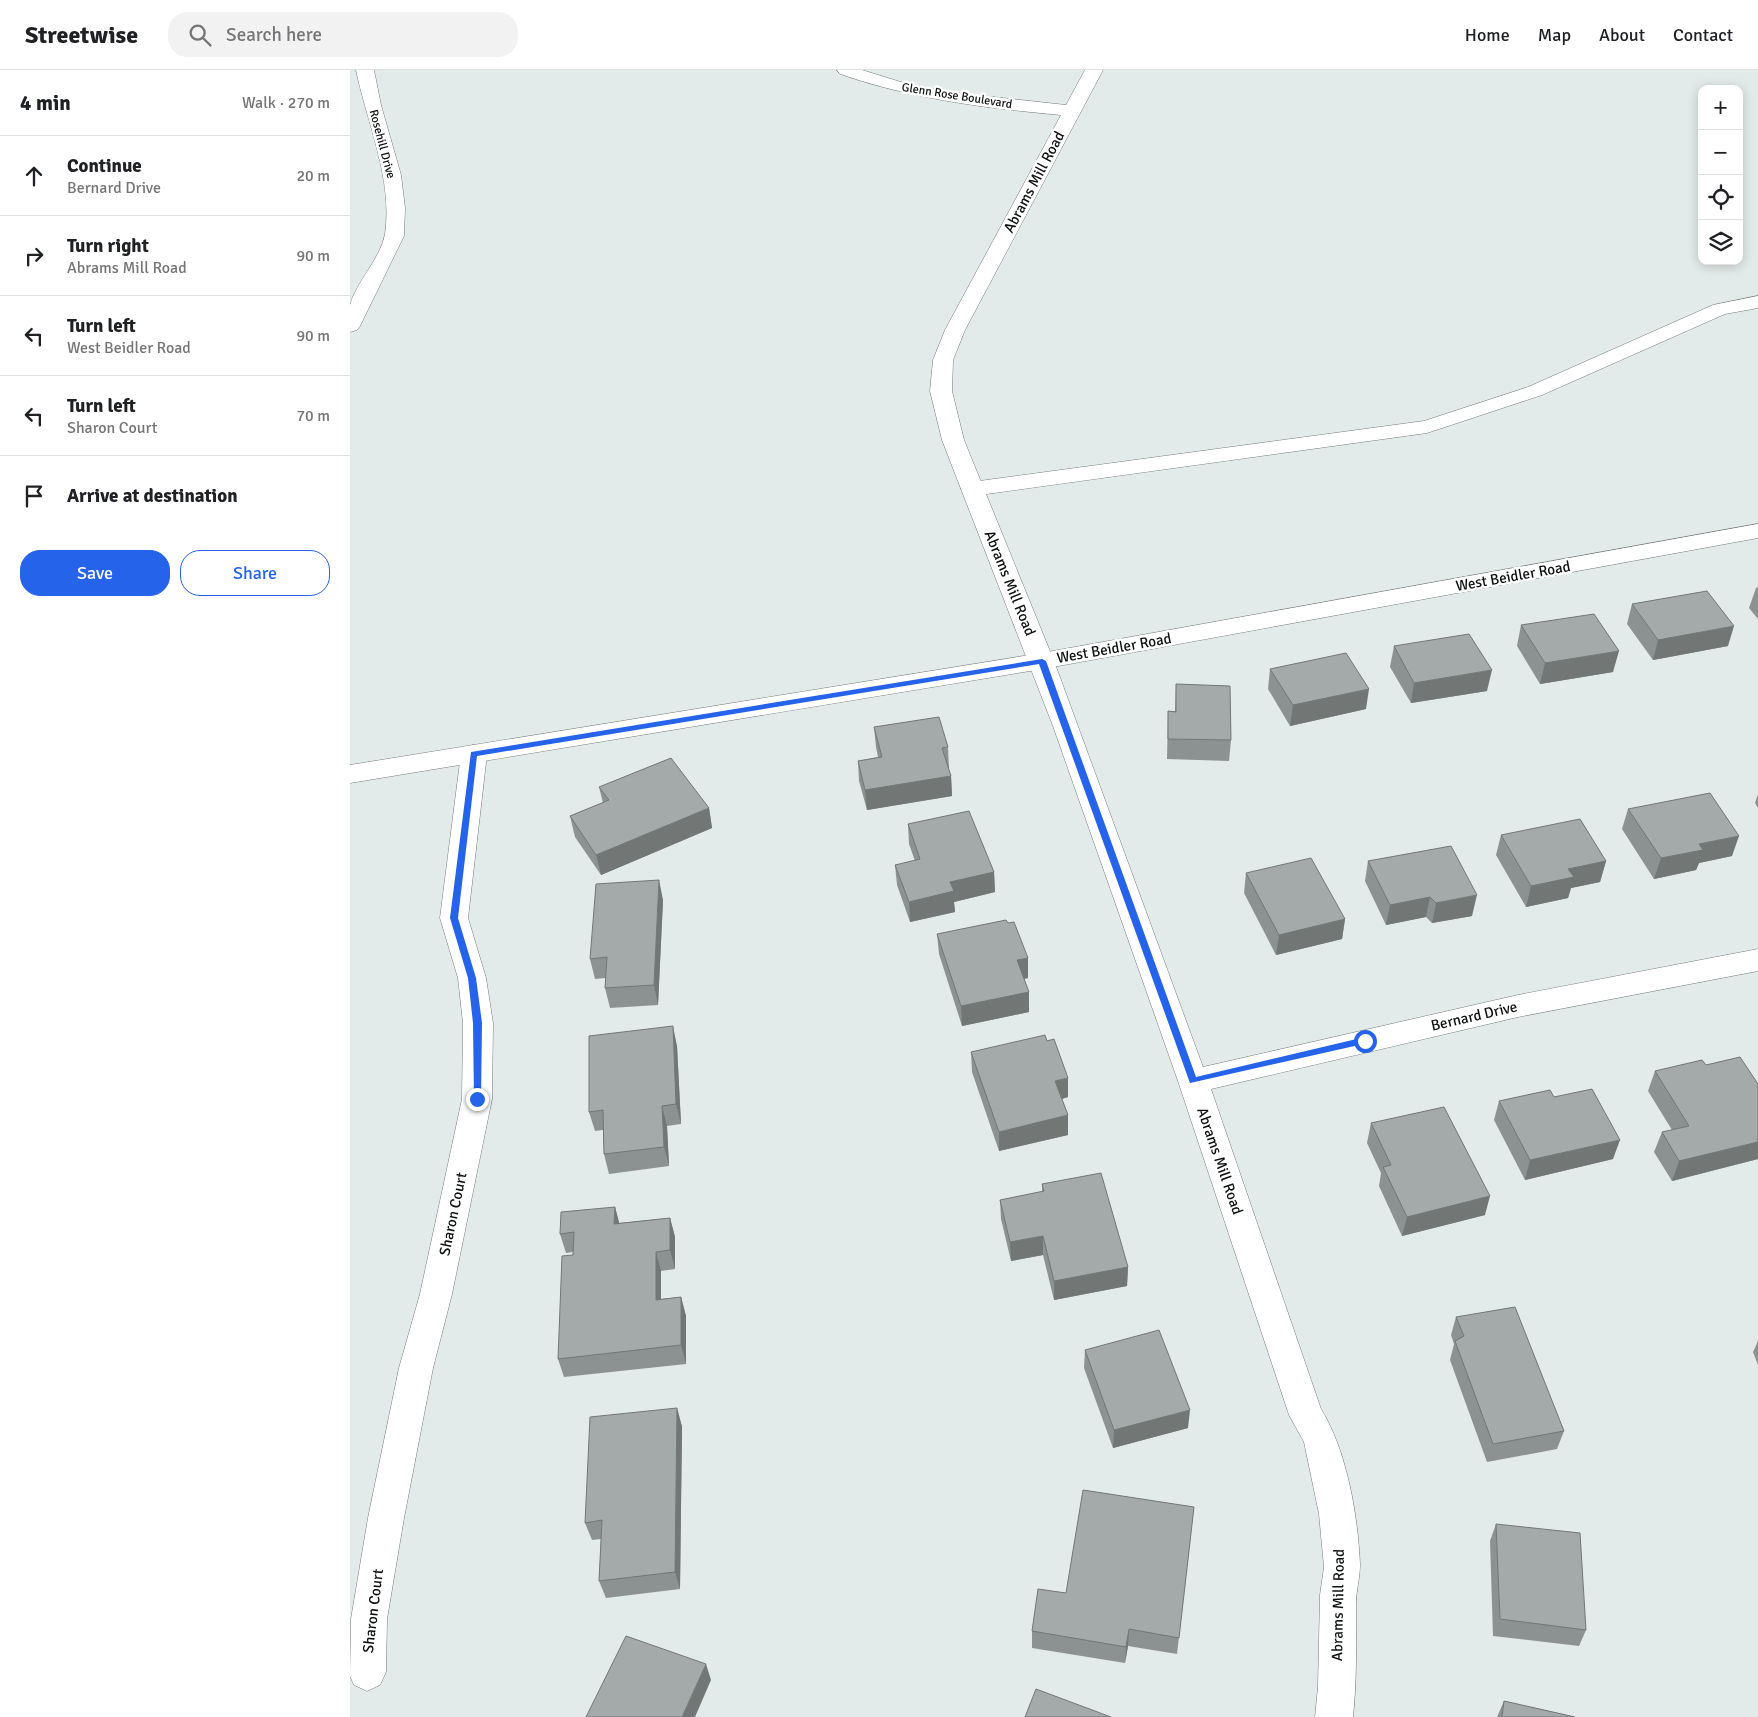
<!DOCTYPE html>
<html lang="en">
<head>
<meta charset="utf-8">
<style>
	:root { --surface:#fff; --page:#f2f2f2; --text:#202124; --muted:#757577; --line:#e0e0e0; --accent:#2563eb }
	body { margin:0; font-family:Signika,sans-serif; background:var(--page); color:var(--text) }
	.controls { position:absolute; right:15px; top:15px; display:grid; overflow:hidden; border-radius:10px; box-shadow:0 2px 12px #0003 }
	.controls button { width:45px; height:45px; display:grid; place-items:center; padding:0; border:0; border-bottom:1px solid var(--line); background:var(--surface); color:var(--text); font:25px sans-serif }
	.stop { position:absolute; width:15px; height:15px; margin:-11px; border:4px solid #2563eb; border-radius:50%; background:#fff }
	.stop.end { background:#2563eb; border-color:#fff; box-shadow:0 1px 5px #0008 }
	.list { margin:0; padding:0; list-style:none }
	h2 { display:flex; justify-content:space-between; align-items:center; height:65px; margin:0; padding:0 20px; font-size:21px }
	h2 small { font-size:16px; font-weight:400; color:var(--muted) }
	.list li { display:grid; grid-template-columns:32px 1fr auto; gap:15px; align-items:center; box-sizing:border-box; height:80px; padding:0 20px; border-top:1px solid var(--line) }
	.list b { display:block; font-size:19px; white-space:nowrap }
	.list p { margin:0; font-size:16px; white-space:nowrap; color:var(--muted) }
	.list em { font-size:16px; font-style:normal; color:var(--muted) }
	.actions { display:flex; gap:10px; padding:15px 20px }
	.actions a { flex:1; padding:11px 0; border:1px solid var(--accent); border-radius:20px; text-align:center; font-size:18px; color:var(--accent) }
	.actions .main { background:var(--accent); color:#fff }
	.icon { flex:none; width:28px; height:28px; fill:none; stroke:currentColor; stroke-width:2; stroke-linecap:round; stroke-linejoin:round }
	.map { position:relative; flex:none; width:1408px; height:1647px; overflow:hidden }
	header { display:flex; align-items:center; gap:30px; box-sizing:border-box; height:70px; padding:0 25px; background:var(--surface); border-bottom:1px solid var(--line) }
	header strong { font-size:24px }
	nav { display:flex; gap:28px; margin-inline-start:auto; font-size:18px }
	.search { width:350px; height:45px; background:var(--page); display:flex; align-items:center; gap:12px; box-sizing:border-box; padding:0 18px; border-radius:20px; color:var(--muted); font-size:19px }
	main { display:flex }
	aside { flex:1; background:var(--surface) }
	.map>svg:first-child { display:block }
</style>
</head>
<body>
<header>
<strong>Streetwise</strong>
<div class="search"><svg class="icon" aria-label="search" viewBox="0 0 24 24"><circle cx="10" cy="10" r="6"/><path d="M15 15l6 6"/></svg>Search here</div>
<nav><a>Home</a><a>Map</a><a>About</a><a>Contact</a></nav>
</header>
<main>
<aside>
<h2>4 min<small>Walk · 270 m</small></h2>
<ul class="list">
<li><svg class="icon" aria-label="ahead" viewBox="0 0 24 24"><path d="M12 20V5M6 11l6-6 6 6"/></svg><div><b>Continue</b><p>Bernard Drive</p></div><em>20 m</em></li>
<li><svg class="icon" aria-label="right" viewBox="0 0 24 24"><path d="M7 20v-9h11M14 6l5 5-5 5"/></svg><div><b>Turn right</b><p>Abrams Mill Road</p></div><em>90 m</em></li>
<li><svg class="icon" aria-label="left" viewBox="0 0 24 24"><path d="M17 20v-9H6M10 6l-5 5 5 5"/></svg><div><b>Turn left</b><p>West Beidler Road</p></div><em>90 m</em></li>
<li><svg class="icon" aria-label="left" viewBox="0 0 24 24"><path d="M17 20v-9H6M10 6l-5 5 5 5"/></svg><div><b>Turn left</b><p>Sharon Court</p></div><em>70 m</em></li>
<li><svg class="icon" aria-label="arrive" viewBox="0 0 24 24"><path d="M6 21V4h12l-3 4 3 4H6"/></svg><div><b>Arrive at destination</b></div></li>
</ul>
<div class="actions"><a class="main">Save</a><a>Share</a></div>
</aside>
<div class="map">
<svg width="1408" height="1647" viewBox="0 0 1408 1647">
	<rect width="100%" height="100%" fill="#e2ebe9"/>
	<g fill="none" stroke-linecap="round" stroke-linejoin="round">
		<defs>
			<polygon id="lane" points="1408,226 1408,238 1375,244 1192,325 1077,363 622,426 614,424 611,419 614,414 622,412 1074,351 1178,317 1363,235"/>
			<g id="street">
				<path d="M6,0H24L31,35L51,105L55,138L54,166L10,256L7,260L0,262C0,254 0,243 0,235C6,212 31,188 35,164C43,109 17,53 6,0Z"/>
				<path d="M487,0H512L554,13L607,23L716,35L735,0H753L615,260L603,290L602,321L614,370L704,591L853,997L1168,925L1408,879V901L1168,947L861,1019L971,1339C997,1381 1008,1446 1010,1495C1010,1508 1006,1521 1006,1533C1006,1571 1007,1609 1003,1647H965L968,1617L970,1525L974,1497L969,1444L954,1372L939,1345L828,1011L703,656L592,370L580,321L583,290L595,260L711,45C635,38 562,29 490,4Z"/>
				<polygon points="124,675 133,678 137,684 118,848 136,908 143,953 142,1029 102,1224 83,1298 54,1448 37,1549 36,1602 30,1615 17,1621 4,1615 0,1606 1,1549 18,1448 49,1298 70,1224 112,1029 113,953 108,908 90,848 111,684 115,678"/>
			</g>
			<polygon id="secondary" points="1408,454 1408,468 692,599 0,713 0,695 692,583"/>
		</defs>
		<use href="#lane" stroke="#757c7b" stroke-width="1"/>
		<use href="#street" stroke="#757c7b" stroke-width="1"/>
		<use href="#secondary" stroke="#757c7b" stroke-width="1"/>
		<use href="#lane" fill="#fff" fill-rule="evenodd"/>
		<use href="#street" fill="#fff" fill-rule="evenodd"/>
		<use href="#secondary" fill="#fff" fill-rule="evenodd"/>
	</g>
	<g fill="#8c9291">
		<polygon points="1408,517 1408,549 1399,538 1406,518"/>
		<polygon points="1282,534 1378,576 1303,590 1277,554"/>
		<polygon points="1171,555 1263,602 1190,614 1167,576"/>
		<polygon points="1044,576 1137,621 1061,633 1040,597"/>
		<polygon points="920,599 1016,639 940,656 918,619"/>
		<polygon points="826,614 881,670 879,691 817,689 818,641 825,641"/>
		<polygon points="524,657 598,677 599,698 598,698 601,706 602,726 517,740 509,711 508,691 528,687 526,677"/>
		<polygon points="249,717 359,738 362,758 251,805 225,767 220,746 253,733"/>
		<polygon points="1408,724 1408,738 1405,733"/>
		<polygon points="1278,739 1382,786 1349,793 1346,800 1304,809 1272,759"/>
		<polygon points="558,754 644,802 645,822 604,832 605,842 560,852 547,815 545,795 565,791 559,774"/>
		<polygon points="1151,765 1256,791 1250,812 1221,818 1218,828 1176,837 1146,785"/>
		<polygon points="1018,791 1122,846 1082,853 1076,847 1036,855 1015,811"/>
		<polygon points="896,803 995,849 992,869 926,885 894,823"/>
		<polygon points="313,830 308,935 260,938 255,918 255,908 245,909 240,889"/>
		<polygon points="587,864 678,908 674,909 679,922 679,942 612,956 589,884"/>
		<polygon points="327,976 331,1054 317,1056 319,1096 259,1104 254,1084 253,1060 245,1061 239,1042"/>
		<polygon points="621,982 718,1027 712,1029 718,1045 718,1065 649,1081 622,1002"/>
		<polygon points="1356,995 1408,1014 1408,1089 1322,1111 1304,1082 1312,1062 1322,1060 1298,1021 1305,1001"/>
		<polygon points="1204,1027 1263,1089 1175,1110 1144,1050 1149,1031"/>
		<polygon points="1021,1053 1135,1145 1052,1166 1029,1116 1031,1103 1017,1073"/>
		<polygon points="692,1114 778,1197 777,1216 704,1230 693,1185 661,1191 651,1149 650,1130 692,1122"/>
		<polygon points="265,1137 269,1153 320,1148 325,1167 325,1199 311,1201 311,1229 331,1227 336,1246 336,1294 214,1307 208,1289 223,1182 216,1183 210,1164"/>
		<polygon points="1106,1247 1214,1361 1207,1379 1137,1392 1100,1290 1104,1274 1101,1265"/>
		<polygon points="1408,1271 1408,1295 1403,1282"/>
		<polygon points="735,1280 838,1358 763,1378 734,1298"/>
		<polygon points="327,1338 332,1357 330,1519 256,1528 249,1511 251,1469 242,1470 235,1453"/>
		<polygon points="844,1437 827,1584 778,1576 775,1593 682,1578 682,1561 716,1523"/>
		<polygon points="1146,1454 1236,1560 1229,1576 1143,1566 1140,1471"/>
		<polygon points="1154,1631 1225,1647 1147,1647"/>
	</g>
	<g fill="#727776">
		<polygon points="1384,556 1378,576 1303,590 1308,570"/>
		<polygon points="1269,581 1263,602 1190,614 1195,593"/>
		<polygon points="1142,600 1137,621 1061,633 1064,613"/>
		<polygon points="1019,619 1016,639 940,656 943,635"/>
		<polygon points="601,706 602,726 517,740 515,720"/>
		<polygon points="359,738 362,758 251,805 246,785"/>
		<polygon points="1389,766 1382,786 1349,793 1346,800 1304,809 1311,788 1349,774"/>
		<polygon points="1256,791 1250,812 1221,818 1218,828 1176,837 1181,816 1218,799"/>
		<polygon points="644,802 645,822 604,832 605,842 560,852 559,832 600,812"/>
		<polygon points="309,810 313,830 308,935 304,915"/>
		<polygon points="1127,825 1122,846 1082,853 1086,833"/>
		<polygon points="1080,827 1076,847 1036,855 1040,835"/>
		<polygon points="995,849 992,869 926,885 929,865"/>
		<polygon points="678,888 678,908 668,910 667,890"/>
		<polygon points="679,922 679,942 612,956 611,936"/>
		<polygon points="323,956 327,976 331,1054 326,1034"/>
		<polygon points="718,1008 718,1027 705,1031 705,1011"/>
		<polygon points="312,1036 317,1056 319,1096 314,1077"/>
		<polygon points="718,1045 718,1065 649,1081 649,1062"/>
		<polygon points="1270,1070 1263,1089 1175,1110 1180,1090"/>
		<polygon points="1408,1072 1408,1089 1322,1111 1329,1091"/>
		<polygon points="1140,1126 1135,1145 1052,1166 1057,1147"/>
		<polygon points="265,1137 270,1156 264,1154"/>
		<polygon points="320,1148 325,1167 325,1199 320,1180"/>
		<polygon points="693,1166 693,1185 661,1191 660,1172"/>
		<polygon points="306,1182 311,1201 311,1249 306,1230"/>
		<polygon points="778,1197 777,1216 704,1230 704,1211"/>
		<polygon points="331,1227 336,1246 336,1294 331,1275"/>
		<polygon points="327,1338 332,1357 330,1519 325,1502"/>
		<polygon points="840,1340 838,1358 763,1378 764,1360"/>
		<polygon points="779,1559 778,1576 775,1593 776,1577"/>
		<polygon points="356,1594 361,1610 345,1647 332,1647"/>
	</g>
	<g fill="#a3aaa9" stroke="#727776">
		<polygon points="1357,521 1384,556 1308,570 1282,534"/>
		<polygon points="1244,544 1269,581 1195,593 1171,555"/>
		<polygon points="1119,564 1142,600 1064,613 1044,576"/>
		<polygon points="996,583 1019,619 943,635 920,599"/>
		<polygon points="826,614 880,616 881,670 818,669 818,641 826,642"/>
		<polygon points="589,647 598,677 592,678 601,706 515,720 508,691 532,687 524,657"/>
		<polygon points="321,688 359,738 246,785 220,746 259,730 249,717"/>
		<polygon points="1360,723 1389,766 1349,774 1353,780 1311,788 1278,739"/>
		<polygon points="619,741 644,802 600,812 604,821 559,832 545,795 570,789 558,754"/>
		<polygon points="1230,749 1256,791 1218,799 1224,807 1181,816 1151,765"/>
		<polygon points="1101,776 1127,825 1086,833 1080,827 1040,835 1018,791"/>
		<polygon points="961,788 995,849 929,865 896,803"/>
		<polygon points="309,810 304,915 255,918 257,887 240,889 246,814"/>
		<polygon points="656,850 658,853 664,852 678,888 667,890 679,922 611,936 587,864"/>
		<polygon points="323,956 326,1034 312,1036 314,1077 254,1084 253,1040 239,1042 239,966"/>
		<polygon points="695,965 697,971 704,969 718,1008 705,1011 718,1045 649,1062 621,982"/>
		<polygon points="1390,987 1408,1014 1408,1072 1329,1091 1312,1062 1339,1056 1305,1001 1352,990 1356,995"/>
		<polygon points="1242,1019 1270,1070 1180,1090 1149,1031 1200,1020 1204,1027"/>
		<polygon points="1094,1037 1140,1126 1057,1147 1033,1097 1041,1095 1021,1053"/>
		<polygon points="751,1103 778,1197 704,1211 693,1166 660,1172 650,1130 694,1121 692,1114"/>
		<polygon points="265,1137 264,1154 320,1148 320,1180 306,1182 306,1230 331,1227 331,1275 208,1289 212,1186 223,1185 224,1162 210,1164 211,1142"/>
		<polygon points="1165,1237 1214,1361 1143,1374 1105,1271 1114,1266 1106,1247"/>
		<polygon points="809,1260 840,1340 764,1360 735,1280"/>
		<polygon points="327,1338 325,1502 249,1511 252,1450 235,1453 240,1347"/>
		<polygon points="733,1420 844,1437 829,1568 779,1559 776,1577 682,1561 688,1519 716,1523"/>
		<polygon points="1146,1454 1230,1463 1236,1560 1150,1549"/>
		<polygon points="276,1566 356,1594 332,1647 236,1647"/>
		<polygon points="686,1619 761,1647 675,1647"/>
		<polygon points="1154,1631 1225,1647 1152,1647"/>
	</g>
	<polygon fill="#2563eb" points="692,589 696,591 846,1007 1015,967 1019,971 1018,973 840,1013 689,594 127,686 108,848 126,908 132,953 131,1029 130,1031 124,1031 123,953 118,908 100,848 121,682"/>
	<g text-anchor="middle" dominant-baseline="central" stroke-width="5" stroke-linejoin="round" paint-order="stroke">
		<g font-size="12" fill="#0d100f" stroke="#fff">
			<text transform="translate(607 26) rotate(9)">Glenn Rose Boulevard</text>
			<text transform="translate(32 74) rotate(75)">Rosehill Drive</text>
		</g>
		<g font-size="15" fill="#0d100f" stroke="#fff">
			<text transform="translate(684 112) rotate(-62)">Abrams Mill Road</text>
			<text transform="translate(1163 506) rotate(-10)">West Beidler Road</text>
			<text transform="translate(660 513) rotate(68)">Abrams Mill Road</text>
			<text transform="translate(764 578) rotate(-10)">West Beidler Road</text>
			<text transform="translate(1124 946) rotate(-13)">Bernard Drive</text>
			<text transform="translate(870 1091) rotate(71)">Abrams Mill Road</text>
			<text transform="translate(103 1144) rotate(-78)">Sharon Court</text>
			<text transform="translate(988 1535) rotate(-89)">Abrams Mill Road</text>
			<text transform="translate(23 1541) rotate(-83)">Sharon Court</text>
		</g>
	</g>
</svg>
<div class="controls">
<button>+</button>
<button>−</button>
<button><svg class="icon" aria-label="locate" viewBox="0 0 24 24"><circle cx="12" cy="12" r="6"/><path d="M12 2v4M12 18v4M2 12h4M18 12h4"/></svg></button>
<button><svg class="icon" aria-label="layers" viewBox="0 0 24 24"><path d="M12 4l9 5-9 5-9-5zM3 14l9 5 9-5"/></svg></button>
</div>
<div class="stop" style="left:1015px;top:971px"></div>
<div class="stop end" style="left:127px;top:1029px"></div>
</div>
</main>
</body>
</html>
